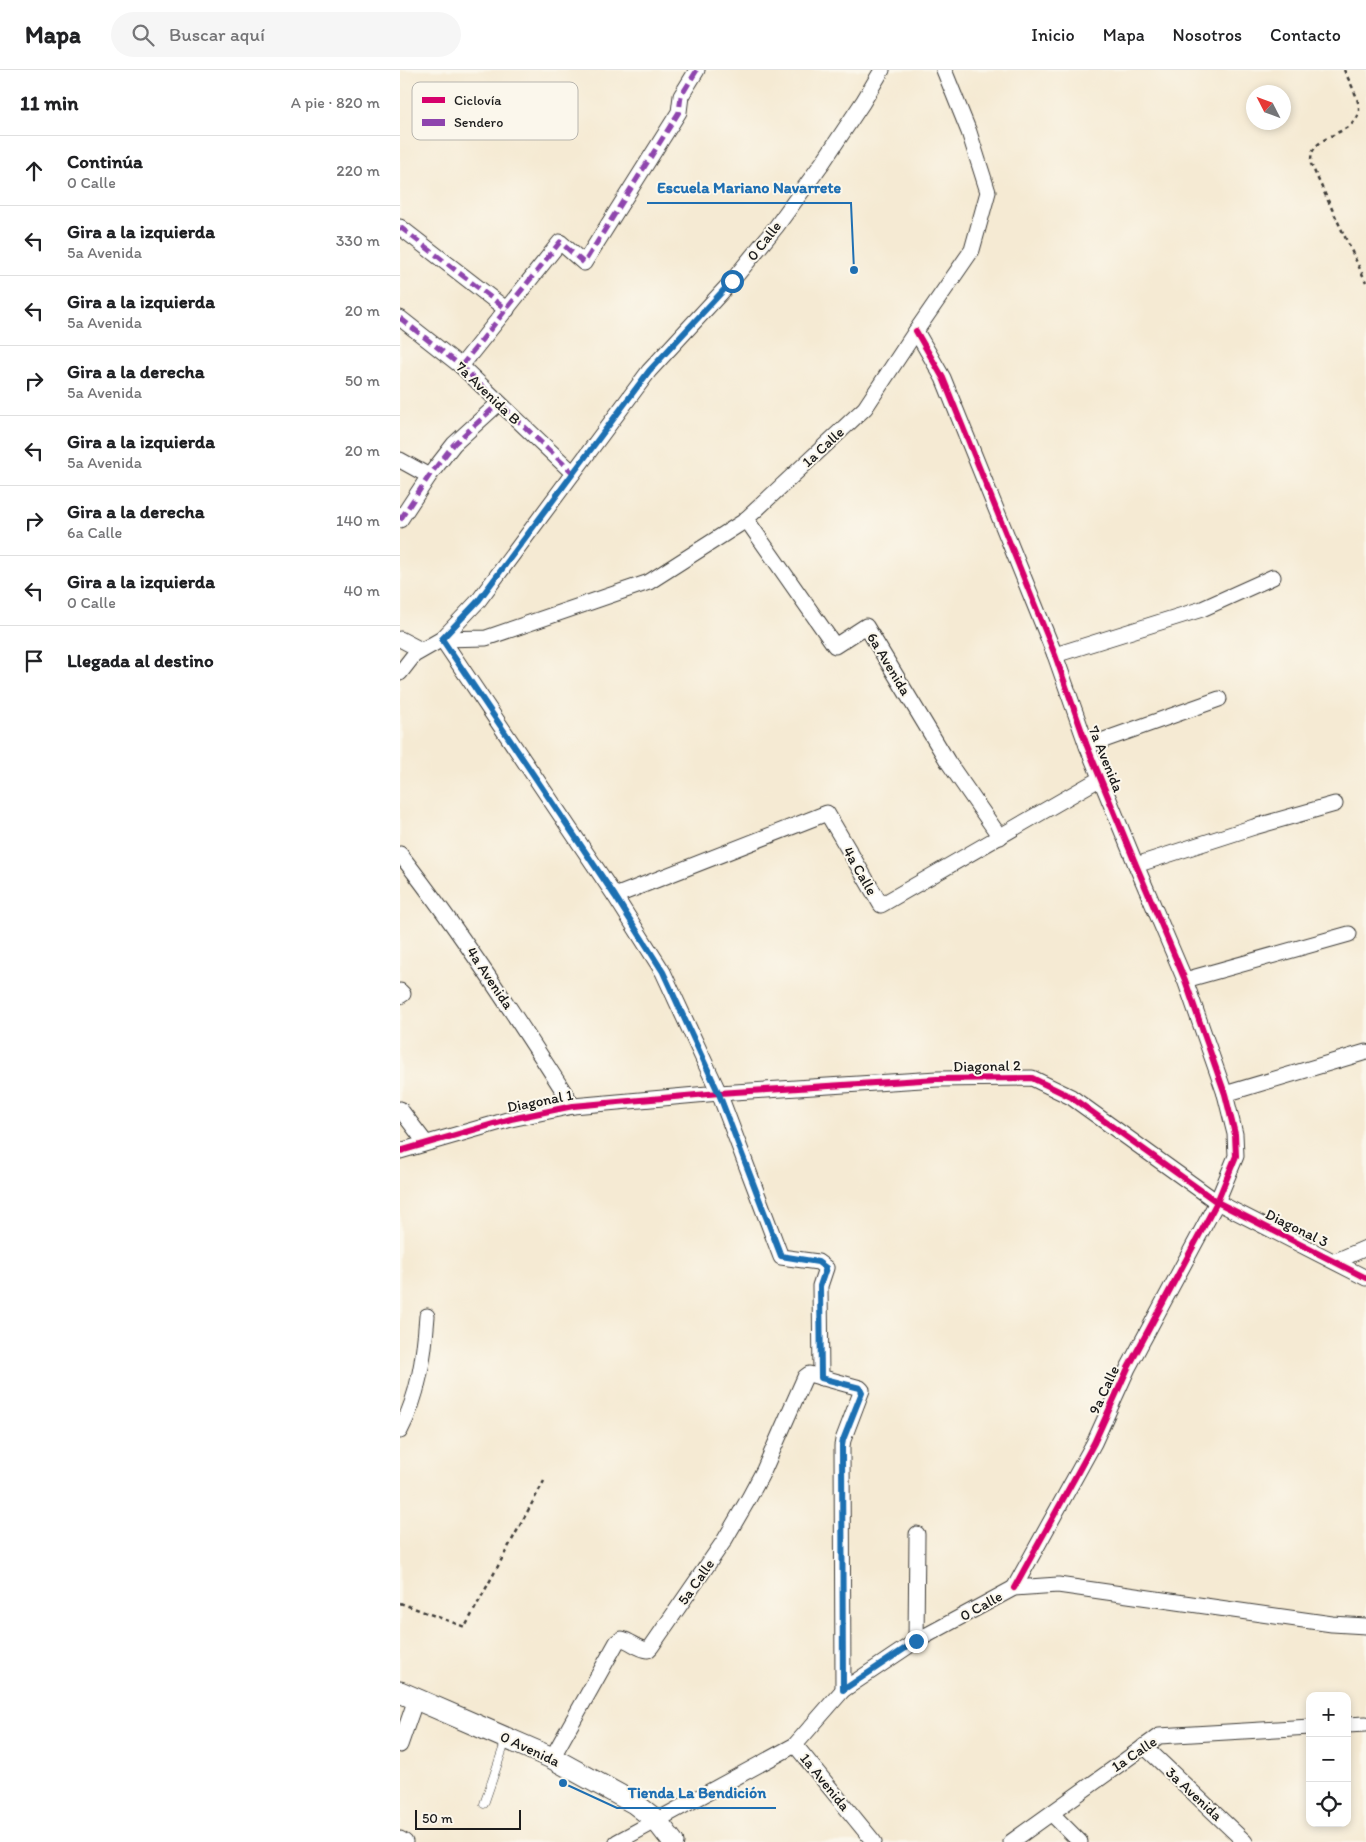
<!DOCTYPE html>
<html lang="es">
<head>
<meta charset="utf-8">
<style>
	:root { --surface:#fff; --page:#f6f6f6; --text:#202124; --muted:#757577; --line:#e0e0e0 }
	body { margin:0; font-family:Itim,sans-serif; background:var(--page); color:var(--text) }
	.controls { position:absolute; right:15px; bottom:15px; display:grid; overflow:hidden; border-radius:10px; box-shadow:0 2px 8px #0003 }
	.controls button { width:45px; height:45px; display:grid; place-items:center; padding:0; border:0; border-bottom:1px solid var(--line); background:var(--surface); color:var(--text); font:25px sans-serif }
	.compass { position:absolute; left:846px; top:15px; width:45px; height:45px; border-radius:50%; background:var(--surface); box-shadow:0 2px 8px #0003; rotate:312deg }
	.scale { position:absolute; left:15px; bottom:12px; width:106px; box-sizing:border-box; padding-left:5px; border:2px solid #1c1c1c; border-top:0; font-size:14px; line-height:18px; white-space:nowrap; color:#1c1c1c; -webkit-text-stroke:4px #fbf7ec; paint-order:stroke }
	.stop { position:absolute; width:15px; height:15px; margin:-11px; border:4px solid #1f6fb2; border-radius:50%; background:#fff }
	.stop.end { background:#1f6fb2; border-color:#fff; box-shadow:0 1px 5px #0008 }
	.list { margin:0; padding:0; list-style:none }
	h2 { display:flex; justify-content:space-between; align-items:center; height:65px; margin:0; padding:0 20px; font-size:21px }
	h2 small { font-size:16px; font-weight:400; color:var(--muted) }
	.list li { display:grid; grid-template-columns:32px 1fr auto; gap:15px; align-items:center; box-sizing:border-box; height:70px; padding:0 20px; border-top:1px solid var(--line) }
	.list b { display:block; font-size:19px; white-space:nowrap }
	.list p { margin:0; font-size:16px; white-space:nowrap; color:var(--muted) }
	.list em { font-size:16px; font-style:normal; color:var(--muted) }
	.icon { flex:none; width:28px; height:28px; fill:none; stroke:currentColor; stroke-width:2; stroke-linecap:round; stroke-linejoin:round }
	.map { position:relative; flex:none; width:966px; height:1772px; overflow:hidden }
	header { display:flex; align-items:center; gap:30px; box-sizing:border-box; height:70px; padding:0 25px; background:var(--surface); border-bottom:1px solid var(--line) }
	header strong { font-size:24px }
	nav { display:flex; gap:28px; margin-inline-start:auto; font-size:18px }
	.search { width:350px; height:45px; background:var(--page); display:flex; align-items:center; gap:12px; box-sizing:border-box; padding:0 18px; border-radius:28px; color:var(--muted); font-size:19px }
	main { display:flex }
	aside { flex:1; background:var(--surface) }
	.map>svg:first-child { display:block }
</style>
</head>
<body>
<header>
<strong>Mapa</strong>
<div class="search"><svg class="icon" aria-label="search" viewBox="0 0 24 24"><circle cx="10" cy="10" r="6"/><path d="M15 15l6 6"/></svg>Buscar aquí</div>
<nav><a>Inicio</a><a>Mapa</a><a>Nosotros</a><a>Contacto</a></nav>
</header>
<main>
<aside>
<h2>11 min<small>A pie · 820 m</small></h2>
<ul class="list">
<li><svg class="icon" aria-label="ahead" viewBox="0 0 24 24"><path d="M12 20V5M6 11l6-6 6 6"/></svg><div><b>Continúa</b><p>0 Calle</p></div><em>220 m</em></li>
<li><svg class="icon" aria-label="left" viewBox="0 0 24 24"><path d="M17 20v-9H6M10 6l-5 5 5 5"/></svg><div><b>Gira a la izquierda</b><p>5a Avenida</p></div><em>330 m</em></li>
<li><svg class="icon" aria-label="left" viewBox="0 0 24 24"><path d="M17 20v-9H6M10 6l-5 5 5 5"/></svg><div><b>Gira a la izquierda</b><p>5a Avenida</p></div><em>20 m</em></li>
<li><svg class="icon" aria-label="right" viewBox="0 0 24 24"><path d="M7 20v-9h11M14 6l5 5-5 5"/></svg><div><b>Gira a la derecha</b><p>5a Avenida</p></div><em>50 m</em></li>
<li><svg class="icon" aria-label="left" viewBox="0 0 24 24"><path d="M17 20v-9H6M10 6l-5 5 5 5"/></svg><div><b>Gira a la izquierda</b><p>5a Avenida</p></div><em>20 m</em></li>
<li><svg class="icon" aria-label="right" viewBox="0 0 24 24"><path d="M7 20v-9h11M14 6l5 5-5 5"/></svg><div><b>Gira a la derecha</b><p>6a Calle</p></div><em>140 m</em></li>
<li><svg class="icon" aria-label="left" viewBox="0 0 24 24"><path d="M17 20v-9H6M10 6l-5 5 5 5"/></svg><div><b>Gira a la izquierda</b><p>0 Calle</p></div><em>40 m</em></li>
<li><svg class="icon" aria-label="arrive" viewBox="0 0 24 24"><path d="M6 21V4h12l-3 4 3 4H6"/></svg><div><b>Llegada al destino</b></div></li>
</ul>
</aside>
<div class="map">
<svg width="966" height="1772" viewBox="0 0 966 1772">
	<rect width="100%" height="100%" fill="#fbf7ec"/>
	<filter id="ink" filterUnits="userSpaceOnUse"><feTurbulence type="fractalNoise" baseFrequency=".02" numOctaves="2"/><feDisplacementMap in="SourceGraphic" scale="10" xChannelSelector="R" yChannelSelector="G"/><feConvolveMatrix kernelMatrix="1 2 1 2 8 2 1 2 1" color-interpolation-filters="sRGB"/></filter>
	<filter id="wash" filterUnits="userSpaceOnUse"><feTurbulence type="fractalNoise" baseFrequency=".0096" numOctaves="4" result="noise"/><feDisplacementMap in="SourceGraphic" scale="20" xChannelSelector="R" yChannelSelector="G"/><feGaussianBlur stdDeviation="1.12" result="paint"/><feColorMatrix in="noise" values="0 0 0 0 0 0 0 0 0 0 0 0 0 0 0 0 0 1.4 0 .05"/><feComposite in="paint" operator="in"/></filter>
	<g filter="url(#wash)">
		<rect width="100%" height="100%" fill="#f5ead3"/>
	</g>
	<g filter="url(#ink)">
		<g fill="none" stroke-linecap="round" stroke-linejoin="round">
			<defs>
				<polyline id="lane" points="84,1734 106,1670"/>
				<g id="street">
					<polyline points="0,157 107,240"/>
					<polyline points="0,248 61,296 173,403"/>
					<polyline points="516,261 543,308 655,585 687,676 736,795 785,910 825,1024 835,1064 836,1086 817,1132 728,1298 694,1373 614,1518"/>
					<polyline points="61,296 160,172 184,193 279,42 281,26 297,0"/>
					<polyline points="0,390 29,406"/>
					<polyline points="346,449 435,576 466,556 548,692 600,767"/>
					<polyline points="0,450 29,406 54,374 99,333"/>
					<polyline points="0,569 21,580"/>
					<polyline points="42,569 86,568 249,512 343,452 465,338 516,261 572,180 588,122 569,62 544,0"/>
					<polyline points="42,569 215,826 263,902 319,1023 381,1187 418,1192 426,1198 420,1216 421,1308"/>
					<polyline points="655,585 802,539 873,507"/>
					<polyline points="0,603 14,585 42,569 79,530 249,301 332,211 376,157 423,92 463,32 482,0"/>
					<polyline points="687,676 819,629"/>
					<path d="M0,784C63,865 118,950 173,1036"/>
					<polyline points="736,795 854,757 935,734"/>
					<polyline points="215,826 427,743 481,835 701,708"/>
					<polyline points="785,910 949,864"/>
					<polyline points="0,921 3,924 0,926"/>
					<polyline points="825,1024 966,982"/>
					<polyline points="0,1039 25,1072"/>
					<polyline points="0,1081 111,1049 173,1036 319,1023 537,1009 632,1008 671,1027 817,1132 966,1208"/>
					<polyline points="936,1191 966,1178"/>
					<path d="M0,1361C19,1325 24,1287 27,1246"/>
					<polyline points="516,1571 517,1464"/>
					<polyline points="947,1655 966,1654"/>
					<polyline points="0,1675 16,1629"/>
					<polyline points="395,1675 474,1772"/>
					<polyline points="744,1676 845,1772"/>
					<path d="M152,1688L217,1572L222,1569C231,1571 238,1579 248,1580L251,1577L324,1471L349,1428L364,1400L405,1307L409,1304L460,1318L462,1320L443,1370L442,1376L443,1620"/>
					<polyline points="652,1744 680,1772"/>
					<polyline points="0,1769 5,1772"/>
					<polyline points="217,1772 395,1675 443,1620 516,1571 614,1518 658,1515 932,1554 966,1556"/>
					<polyline points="611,1772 759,1666 910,1657"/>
				</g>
				<polyline id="secondary" points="0,1622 152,1688 234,1733 256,1750 273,1772"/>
			</defs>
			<use href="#lane" stroke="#3d3b37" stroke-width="9"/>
			<use href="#street" stroke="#3d3b37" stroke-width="17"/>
			<use href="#secondary" stroke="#3d3b37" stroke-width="23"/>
			<g stroke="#3d3b37" stroke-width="2.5" stroke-dasharray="4 4" stroke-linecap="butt">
				<path d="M944,0C949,11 959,27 959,40C959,62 918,64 912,83C911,86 911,91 911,94L966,212"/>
				<polyline points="0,1533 65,1557 144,1411"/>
			</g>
			<use href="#lane" stroke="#fff" stroke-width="8"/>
			<use href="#street" stroke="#fff" stroke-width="15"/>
			<use href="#secondary" stroke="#fff" stroke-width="21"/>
			<g stroke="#8e44ad" stroke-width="5" stroke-dasharray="10 5" stroke-linecap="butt">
				<polyline points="0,157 107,240"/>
				<polyline points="0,248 61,296 173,403"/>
				<polyline points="61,296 160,172 184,193 279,42 281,26 297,0"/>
				<polyline points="0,450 29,406 54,374 99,333"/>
			</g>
			<defs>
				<g id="cycleway">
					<polyline points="516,261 543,308 655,585 687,676 736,795 785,910 825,1024 835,1064 836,1086 817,1132 728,1298 694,1373 614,1518"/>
					<polyline points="0,1081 111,1049 173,1036 319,1023 537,1009 632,1008 671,1027 817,1132 966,1208"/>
				</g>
			</defs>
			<use href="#cycleway" stroke="#fbf7ec" stroke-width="9"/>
			<use href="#cycleway" stroke="#d6006c" stroke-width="6"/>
		</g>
	</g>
	<g fill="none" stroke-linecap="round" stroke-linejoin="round" filter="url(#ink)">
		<polyline stroke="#1f6fb2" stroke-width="6" points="332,211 249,301 79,530 42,569 215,826 263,902 319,1024 381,1186 418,1192 426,1198 420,1216 421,1308 460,1318 462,1322 443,1370 442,1376 443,1620 516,1571"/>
	</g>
	<g text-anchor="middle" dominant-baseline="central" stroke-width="4" stroke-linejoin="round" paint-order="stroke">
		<g font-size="15" fill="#1c1c1c" stroke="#fbf7ec">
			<text transform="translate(364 171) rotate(-52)">0 Calle</text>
			<text transform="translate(88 323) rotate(44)">7a Avenida B</text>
			<text transform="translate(423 377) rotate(-43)">1a Calle</text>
			<text transform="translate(489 594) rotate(59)">6a Avenida</text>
			<text transform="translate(706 689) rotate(68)">7a Avenida</text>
			<text transform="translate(460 801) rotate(60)">4a Calle</text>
			<text transform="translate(90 908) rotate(56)">4a Avenida</text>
			<text transform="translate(587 996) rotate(-1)">Diagonal 2</text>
			<text transform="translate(140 1031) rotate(-11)">Diagonal 1</text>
			<text transform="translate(897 1158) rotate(26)">Diagonal 3</text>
			<text transform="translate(704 1320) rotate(-65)">9a Calle</text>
			<text transform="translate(296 1512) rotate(-55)">5a Calle</text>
			<text transform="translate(581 1536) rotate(-29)">0 Calle</text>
			<text transform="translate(130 1679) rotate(25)">0 Avenida</text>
			<text transform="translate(734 1684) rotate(-34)">1a Calle</text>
			<text transform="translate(425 1712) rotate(51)">1a Avenida</text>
			<text transform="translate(794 1724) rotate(43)">3a Avenida</text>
		</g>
	</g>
	<rect x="12" y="12" width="166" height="58" rx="8" fill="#fbf7ec" stroke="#b8b5ae" stroke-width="1"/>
	<rect x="22" y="27" width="23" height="6" fill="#d6006c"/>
	<rect x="22" y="49" width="23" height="7" fill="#8e44ad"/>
	<g font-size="14" fill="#1c1c1c">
		<text x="54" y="35">Ciclovía</text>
		<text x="54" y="57">Sendero</text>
	</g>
	<path fill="none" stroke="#1f6fb2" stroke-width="2" d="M454 200L451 133H247M163 1713L217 1738H376"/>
	<g fill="#1f6fb2" stroke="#fbf7ec" stroke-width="2">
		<circle cx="454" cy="200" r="5"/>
		<circle cx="163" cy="1713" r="5"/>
	</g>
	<g font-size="16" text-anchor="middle" font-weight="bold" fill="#1f6fb2" stroke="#fbf7ec" stroke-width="4" stroke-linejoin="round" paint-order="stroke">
		<text x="349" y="123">Escuela Mariano Navarrete</text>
		<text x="297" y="1728">Tienda La Bendición</text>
	</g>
</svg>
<div class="controls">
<button>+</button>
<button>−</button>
<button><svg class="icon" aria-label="locate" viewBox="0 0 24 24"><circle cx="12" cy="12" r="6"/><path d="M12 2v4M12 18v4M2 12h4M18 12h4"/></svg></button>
</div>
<svg class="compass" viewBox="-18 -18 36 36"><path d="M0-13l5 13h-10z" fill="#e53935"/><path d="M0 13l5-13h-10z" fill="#757577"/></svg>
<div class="scale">50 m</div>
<div class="stop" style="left:332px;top:211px"></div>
<div class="stop end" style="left:516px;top:1571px"></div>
</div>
</main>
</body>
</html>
